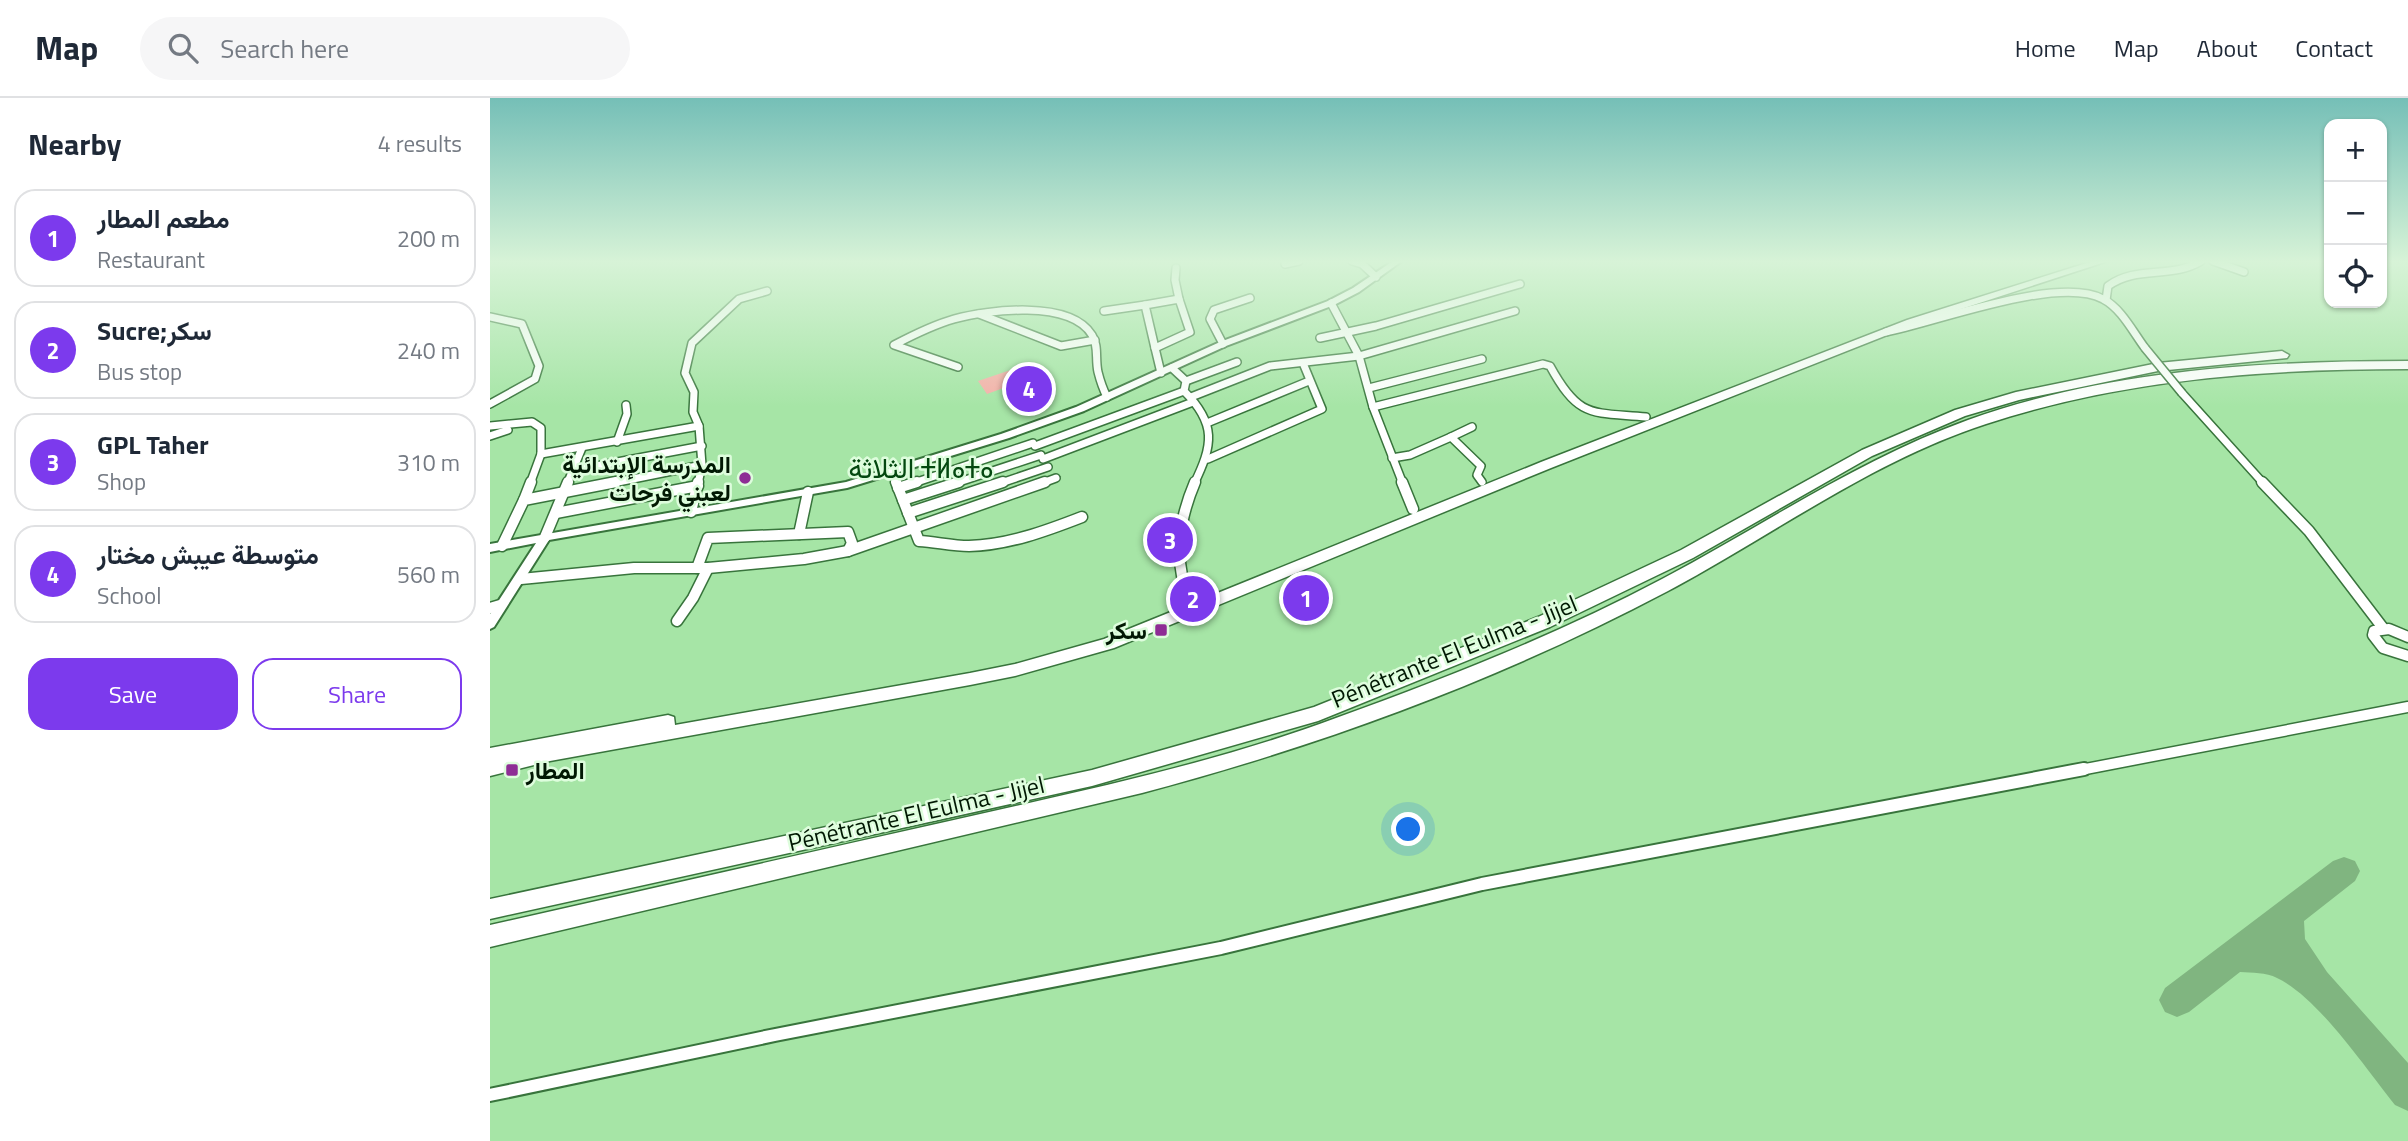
<!DOCTYPE html>
<html lang="en">
<head>
<meta charset="utf-8">
<style>
	:root { --surface:#fff; --page:#f6f6f7; --text:#1f2937; --muted:#747a83; --line:#e0e1e3; --accent:#7c3aed }
	body { margin:0; font-family:"Titillium Web",Vazirmatn,"Noto Sans Tifinagh",sans-serif; background:var(--page); color:var(--text) }
	.controls { position:absolute; right:21px; top:21px; display:grid; overflow:hidden; border-radius:14px; box-shadow:0 2px 5px #0004 }
	.controls button { width:63px; height:63px; display:grid; place-items:center; padding:0; border:0; border-bottom:2px solid var(--line); background:var(--surface); color:var(--text); font:35px sans-serif }
	.you { position:absolute; left:919px; top:732px; width:24px; height:24px; margin:-18px; border:5px solid #fff; border-radius:50%; background:#1a73e8; box-shadow:0 0 0 10px #1a73e833 }
	.badge { display:grid; place-items:center; width:46px; height:46px; border-radius:50%; background:var(--accent); color:#fff; font-size:23px; font-weight:700 }
	.pin { position:absolute; translate:-50% -50%; border:4px solid #fff; box-shadow:0 2px 7px #0006 }
	.list { margin:0; padding:0; list-style:none }
	h2 { display:flex; justify-content:space-between; align-items:center; height:91px; margin:0; padding:0 28px; font-size:30px }
	h2 small { font-size:23px; font-weight:400; color:var(--muted) }
	.list li { display:grid; grid-template-columns:46px 1fr auto; gap:21px; align-items:center; box-sizing:border-box; height:98px; margin:0 14px 14px; padding:0 14px; border:2px solid var(--line); border-radius:21px }
	.list b { display:block; font-size:26px; white-space:nowrap }
	.list p { margin:0; font-size:23px; white-space:nowrap; color:var(--muted) }
	.list em { font-size:23px; font-style:normal; color:var(--muted) }
	.actions { display:flex; gap:14px; padding:21px 28px }
	.actions a { flex:1; padding:16px 0; border:2px solid var(--accent); border-radius:21px; text-align:center; font-size:24px; color:var(--accent) }
	.actions .main { background:var(--accent); color:#fff }
	.icon { flex:none; width:38px; height:38px; fill:none; stroke:currentColor; stroke-width:2; stroke-linecap:round; stroke-linejoin:round }
	.map { position:relative; flex:none; width:1918px; height:1043px; overflow:hidden }
	header { display:flex; align-items:center; gap:42px; box-sizing:border-box; height:98px; padding:0 35px; background:var(--surface); border-bottom:2px solid var(--line) }
	header strong { font-size:33px }
	nav { display:flex; gap:38px; margin-inline-start:auto; font-size:24px }
	.search { width:490px; height:63px; background:var(--page); display:flex; align-items:center; gap:18px; box-sizing:border-box; padding:0 24px; border-radius:38px; color:var(--muted); font-size:26px }
	main { display:flex }
	aside { flex:1; background:var(--surface) }
	.map>svg:first-child { display:block }
</style>
</head>
<body>
<header>
<strong>Map</strong>
<div class="search"><svg class="icon" aria-label="search" viewBox="0 0 24 24"><circle cx="10" cy="10" r="6"/><path d="M15 15l6 6"/></svg>Search here</div>
<nav><a>Home</a><a>Map</a><a>About</a><a>Contact</a></nav>
</header>
<main>
<aside>
<h2>Nearby<small>4 results</small></h2>
<ul class="list">
<li><span class="badge">1</span><div><b>مطعم المطار</b><p>Restaurant</p></div><em>200 m</em></li>
<li><span class="badge">2</span><div><b>Sucre;سكر</b><p>Bus stop</p></div><em>240 m</em></li>
<li><span class="badge">3</span><div><b>GPL Taher</b><p>Shop</p></div><em>310 m</em></li>
<li><span class="badge">4</span><div><b>متوسطة عيبش مختار</b><p>School</p></div><em>560 m</em></li>
</ul>
<div class="actions"><a class="main">Save</a><a>Share</a></div>
</aside>
<div class="map">
<svg width="1918" height="1043" viewBox="0 0 1918 1043">
	<rect width="100%" height="100%" fill="#a6e5a6"/>
	<polygon fill="#f6b0a9" points="535,267 544,279 497,296 488,283"/>
	<g fill="none" stroke-linecap="round" stroke-linejoin="round">
		<path fill="#80b580" fill-rule="evenodd" d="M1854,759L1865,763L1870,773L1865,783L1814,823L1815,841L1837,874L1918,965V1013L1905,1007C1876,971 1828,899 1787,880C1776,874 1762,875 1750,874L1699,914L1687,919L1675,914L1669,902L1675,890L1843,763Z"/>
		<defs>
			<g id="minor-far2">
				<polyline points="862,163 872,166 886,179"/>
				<polyline points="1723,163 1754,174"/>
				<polyline points="795,166 809,163"/>
				<polyline points="686,170 685,182 689,201"/>
				<polygon points="689,201 700,234 665,250 655,207"/>
				<path d="M1616,202L1618,188C1646,167 1682,181 1711,163"/>
				<polyline points="841,205 869,258 883,309 913,386"/>
				<polyline points="614,213 655,207"/>
				<polyline points="489,216 571,248 605,242"/>
				<polyline points="0,219 32,226 49,268 45,281 0,306"/>
				<path d="M1396,234C1447,224 1568,177 1613,201C1631,210 1643,234 1655,250"/>
				<polyline points="830,240 886,228 1030,186"/>
				<polyline points="733,246 720,221 724,212 760,200"/>
				<polyline points="665,250 671,275"/>
				<path d="M468,269L404,247C423,237 443,227 464,221C497,212 580,201 602,237C609,248 605,261 608,274C610,282 613,291 617,299"/>
				<path d="M682,270L696,283L694,293C727,326 723,347 704,386"/>
				<polyline points="696,283 747,264"/>
				<polyline points="879,290 992,261"/>
				<polyline points="1692,295 1774,386"/>
				<polyline points="701,299 780,268 869,258 1025,213"/>
				<path d="M883,309L1053,266L1060,268C1089,321 1101,314 1156,319"/>
				<polyline points="717,325 819,283"/>
				<polyline points="0,328 42,324 51,330 51,356 40,386"/>
				<polyline points="982,329 961,339 991,368 987,377 992,384"/>
				<polyline points="0,338 18,332"/>
				<polyline points="127,344 137,316 136,307"/>
				<polyline points="545,348 694,293"/>
				<polyline points="51,356 209,328"/>
				<polyline points="902,360 920,357 961,339"/>
				<polyline points="553,361 703,304"/>
				<polyline points="718,361 832,311 813,265"/>
				<polyline points="85,372 212,348"/>
				<polyline points="402,373 407,386"/>
				<polyline points="77,386 92,350"/>
				<polyline points="118,386 212,367"/>
				<polyline points="208,386 212,367 209,328 203,314 204,294 195,275 202,245 249,201 277,193"/>
				<polyline points="421,386 543,345"/>
				<polyline points="463,386 551,357"/>
				<polyline points="508,386 558,369"/>
				<polyline points="550,386 566,380"/>
			</g>
			<g id="minor-far1">
				<path d="M406,384L429,443C446,444 462,448 479,448C518,447 556,433 592,419"/>
				<polyline points="912,384 923,411"/>
				<polyline points="1772,384 1819,433 1893,530"/>
				<polyline points="408,390 427,384"/>
				<polyline points="34,402 41,384"/>
				<polyline points="413,402 469,384"/>
				<polyline points="201,414 208,384"/>
				<polyline points="66,415 208,388"/>
				<polyline points="418,415 513,384"/>
				<polyline points="309,436 318,394"/>
				<polyline points="55,439 78,384"/>
				<polyline points="12,448 34,402 126,384"/>
				<polyline points="207,470 218,440 358,434 362,445 358,453"/>
				<polyline points="31,481 144,470 218,470 314,461 358,453 555,384"/>
				<path d="M700,504C683,463 688,424 705,384"/>
				<polyline points="0,510 10,507"/>
				<polyline points="187,523 203,500 218,470"/>
				<polyline points="1918,539 1899,531 1884,533 1883,537 1893,550 1918,558"/>
				<polyline points="1585,673 1918,609"/>
			</g>
			<polyline id="minor" points="0,997 285,937 731,850 992,786 1594,671"/>
			<polygon id="tertiary" points="903,163 912,163 869,194 844,207 736,248 594,313 519,340 357,390 59,442 4,529 0,531 0,516 46,445 0,454 0,446 356,384 511,336 586,309 730,244 838,203 863,190"/>
			<polygon id="trunk" points="1603,163 1618,163 1425,226 1061,370 624,550 525,578 480,587 60,663 0,678 0,650 178,617 184,619 185,627 480,575 525,566 614,541 1051,364 1417,222"/>
			<g id="motorway">
				<polygon points="1792,253 1799,257 1797,260 1668,273 1529,302 1475,318 1382,358 1203,460 1060,529 828,623 602,688 0,821 0,801 602,672 824,609 1048,519 1191,452 1372,352 1465,312 1526,294 1668,265"/>
				<path d="M1918,263V271C1775,271 1633,281 1496,326C1382,363 1283,437 1178,493C1012,581 833,647 652,695L0,849V827C152,793 303,758 455,724C586,694 720,667 846,620C957,580 1068,536 1172,481C1274,427 1370,361 1478,322C1618,272 1770,263 1918,263Z"/>
			</g>
		</defs>
		<use href="#minor-far2" stroke="#38743c" stroke-width="10"/>
		<use href="#minor-far1" stroke="#38743c" stroke-width="13"/>
		<use href="#minor" stroke="#38743c" stroke-width="16"/>
		<use href="#tertiary" stroke="#38743c" stroke-width="4"/>
		<use href="#trunk" stroke="#38743c" stroke-width="3"/>
		<use href="#motorway" stroke="#38743c" stroke-width="3"/>
		<use href="#minor-far2" stroke="#fff" stroke-width="7"/>
		<use href="#minor-far1" stroke="#fff" stroke-width="10"/>
		<use href="#minor" stroke="#fff" stroke-width="12"/>
		<use href="#tertiary" fill="#fff" fill-rule="evenodd"/>
		<use href="#trunk" fill="#fff" fill-rule="evenodd"/>
		<use href="#motorway" fill="#fff" fill-rule="evenodd"/>
		<defs>
			<polyline id="minor-bridge" points="1655,250 1692,295"/>
		</defs>
		<use href="#minor-bridge" stroke="#38743c" stroke-width="10" stroke-linecap="butt"/>
		<use href="#minor-bridge" stroke="#fff" stroke-width="7"/>
	</g>
	<linearGradient id="sky" x2="0" y2="1"><stop stop-color="#75bfb7"/><stop offset="0.53" stop-color="#d7f3d7"/><stop offset="1" stop-color="#d7f3d7" stop-opacity="0"/></linearGradient>
	<rect width="1918" height="309" fill="url(#sky)"/>
	<g fill="#8e2d95" stroke="#defddd" stroke-width="2.5">
		<circle cx="255" cy="380" r="7"/>
		<rect x="664" y="525" width="14" height="14" rx="3.5"/>
		<rect x="15" y="665" width="14" height="14" rx="3.5"/>
	</g>
	<g text-anchor="middle" dominant-baseline="central" stroke-width="5" stroke-linejoin="round" paint-order="stroke">
		<g font-size="24" font-weight="bold" fill="#011803" stroke="#defddd" text-anchor="end">
			<text x="241" y="366">المدرسة الإبتدائية<tspan x="241" dy="28">لعبني فرحات</tspan></text>
			<text x="657" y="532">سكر</text>
			<text x="36" y="672" text-anchor="start">المطار</text>
		</g>
		<g font-size="24" fill="#011803" stroke="#defddd">
			<text transform="translate(964 553) rotate(-22)">Pénétrante El Eulma - Jijel</text>
			<text transform="translate(426 715) rotate(-13)">Pénétrante El Eulma - Jijel</text>
		</g>
		<g font-size="28" fill="#044810" stroke="#defddd">
			<text x="431" y="369">الثلاثة ⵜⵍⴰⵜⴰ</text>
		</g>
	</g>
</svg>
<div class="controls">
<button>+</button>
<button>−</button>
<button><svg class="icon" aria-label="locate" viewBox="0 0 24 24"><circle cx="12" cy="12" r="6"/><path d="M12 2v4M12 18v4M2 12h4M18 12h4"/></svg></button>
</div>
<div class="you"></div>
<div class="pin badge" style="left:816px;top:500px">1</div>
<div class="pin badge" style="left:703px;top:501px">2</div>
<div class="pin badge" style="left:680px;top:442px">3</div>
<div class="pin badge" style="left:539px;top:291px">4</div>
</div>
</main>
</body>
</html>
